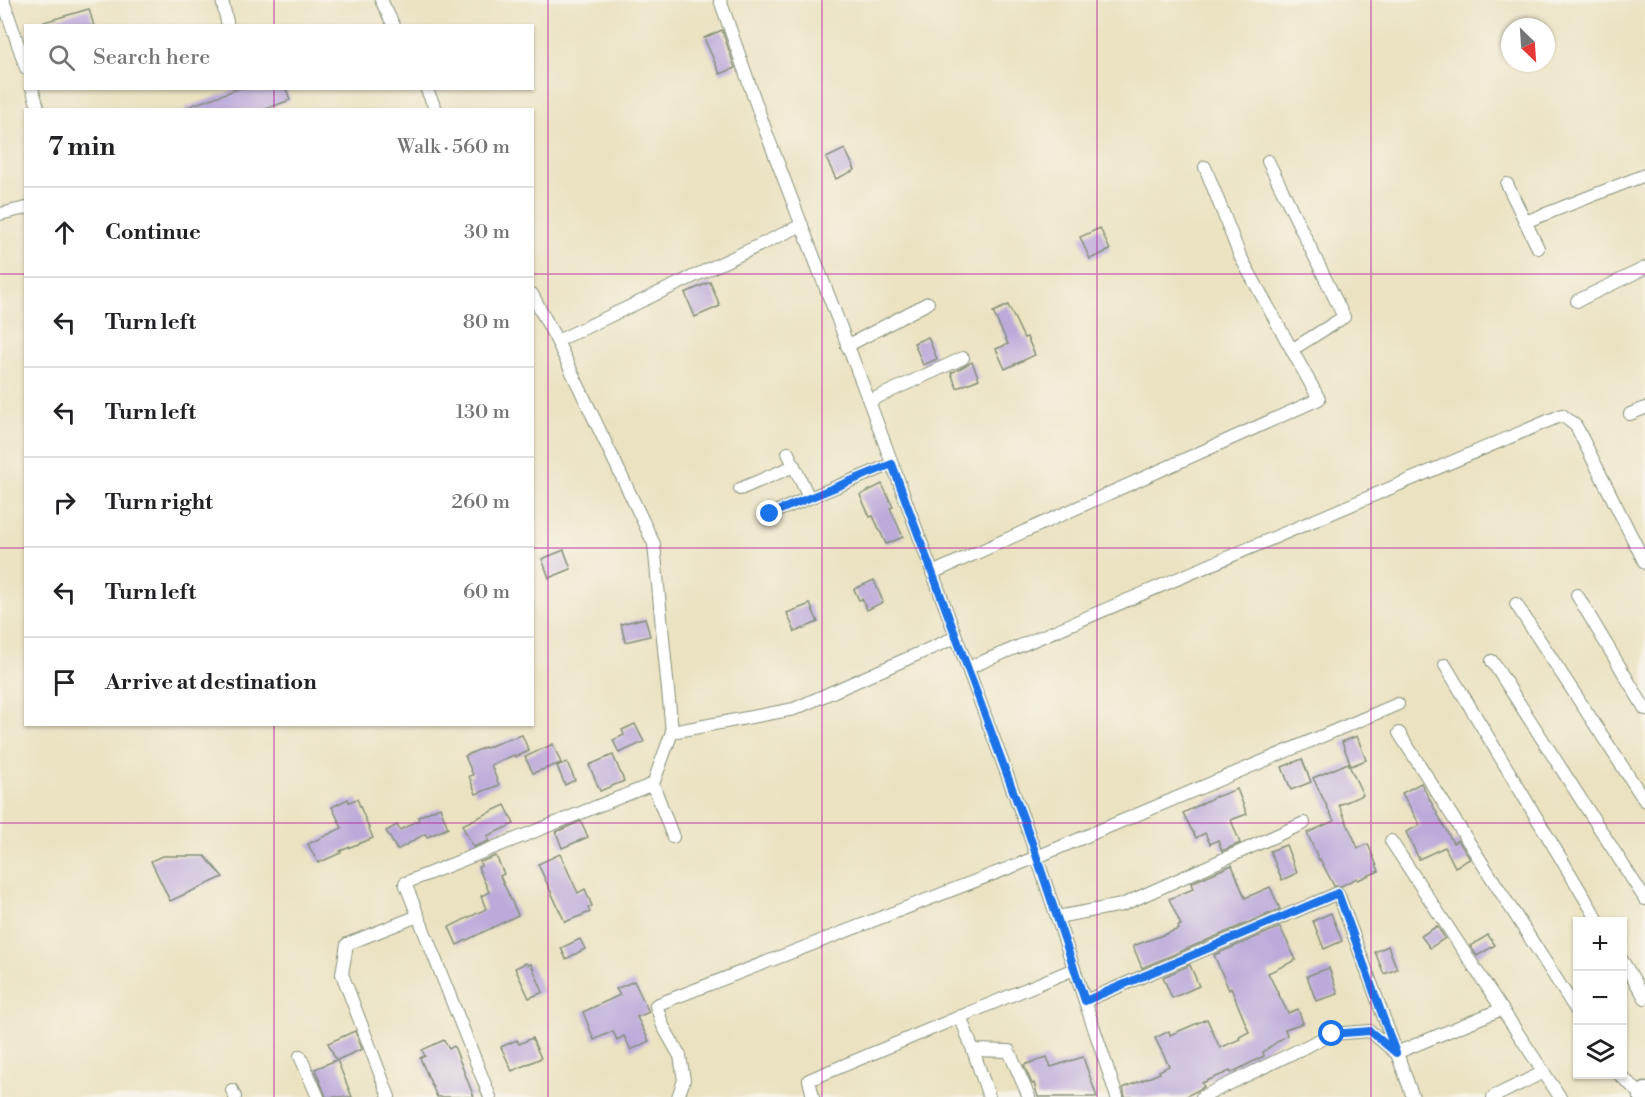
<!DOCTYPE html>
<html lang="en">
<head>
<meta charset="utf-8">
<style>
	:root { --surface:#fff; --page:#f2f2f2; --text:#202124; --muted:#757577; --line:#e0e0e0 }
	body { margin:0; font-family:"Libre Bodoni",serif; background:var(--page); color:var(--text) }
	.controls { position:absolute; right:18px; bottom:18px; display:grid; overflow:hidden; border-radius:0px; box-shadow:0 2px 4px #0004 }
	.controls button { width:54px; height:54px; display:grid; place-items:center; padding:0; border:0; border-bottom:2px solid var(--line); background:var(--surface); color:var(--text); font:30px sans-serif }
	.compass { position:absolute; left:1501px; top:18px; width:54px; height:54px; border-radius:50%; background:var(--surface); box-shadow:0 2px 4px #0004; rotate:155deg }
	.stop { position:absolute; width:18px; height:18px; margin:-14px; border:4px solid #1a73e8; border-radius:50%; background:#fff }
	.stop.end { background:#1a73e8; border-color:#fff; box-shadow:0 2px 6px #0008 }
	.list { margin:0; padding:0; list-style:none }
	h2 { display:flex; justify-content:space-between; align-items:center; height:78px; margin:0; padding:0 24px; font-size:26px }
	h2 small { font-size:20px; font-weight:400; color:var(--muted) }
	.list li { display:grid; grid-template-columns:39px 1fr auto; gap:18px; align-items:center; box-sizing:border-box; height:90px; padding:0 24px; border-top:2px solid var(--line) }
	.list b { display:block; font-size:22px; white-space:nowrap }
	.list em { font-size:20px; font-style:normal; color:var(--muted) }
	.icon { flex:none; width:33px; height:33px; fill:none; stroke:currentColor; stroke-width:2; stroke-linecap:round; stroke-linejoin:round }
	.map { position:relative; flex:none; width:1645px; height:1097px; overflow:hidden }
	.search { position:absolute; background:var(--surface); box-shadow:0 2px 4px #0004; left:24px; top:24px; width:510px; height:66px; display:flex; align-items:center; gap:15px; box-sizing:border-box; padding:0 21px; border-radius:0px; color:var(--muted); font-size:22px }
	.panel { position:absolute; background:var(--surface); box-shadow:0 2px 4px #0004; left:24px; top:108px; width:510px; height:618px; border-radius:0px }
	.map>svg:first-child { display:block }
</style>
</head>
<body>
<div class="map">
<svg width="1645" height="1097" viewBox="0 0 1645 1097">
	<rect width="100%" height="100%" fill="#f7f3e8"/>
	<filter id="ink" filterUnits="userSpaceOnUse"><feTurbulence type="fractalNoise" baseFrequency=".0167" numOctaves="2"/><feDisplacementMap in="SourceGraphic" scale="12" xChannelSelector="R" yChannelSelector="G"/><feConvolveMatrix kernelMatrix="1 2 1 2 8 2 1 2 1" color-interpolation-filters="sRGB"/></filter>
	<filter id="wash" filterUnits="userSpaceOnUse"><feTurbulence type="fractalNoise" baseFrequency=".008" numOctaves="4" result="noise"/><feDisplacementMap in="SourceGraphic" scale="24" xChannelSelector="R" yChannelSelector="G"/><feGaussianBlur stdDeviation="1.35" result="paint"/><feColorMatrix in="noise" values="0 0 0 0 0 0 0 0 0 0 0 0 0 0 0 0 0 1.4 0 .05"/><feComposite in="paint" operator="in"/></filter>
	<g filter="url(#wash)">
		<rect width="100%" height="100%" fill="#ebe2c1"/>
		<g id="blocks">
			<g fill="#bbaada">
				<polygon points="89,9 94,26 45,26 44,22"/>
				<polygon points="722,30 735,68 720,74 704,38"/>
				<polygon points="240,88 286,88 290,100 263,110 185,110 185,108"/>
				<polygon points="845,149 855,170 836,179 826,158"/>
				<polygon points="1100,228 1110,250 1090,259 1080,237"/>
				<polygon points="710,282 720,306 695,317 685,293"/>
				<polygon points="1008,305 1024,338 1027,337 1035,355 1005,369 996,349 1008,344 993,312"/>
				<polygon points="928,337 937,359 923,365 914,343"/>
				<polygon points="972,362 979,379 957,388 951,373"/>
				<polygon points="882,484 893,507 890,508 903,537 886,544 873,516 870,517 860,495"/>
				<polygon points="564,550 571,569 549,578 542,559"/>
				<polygon points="874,580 883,602 867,610 862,599 859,600 854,589"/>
				<polygon points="810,604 818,622 795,632 787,613"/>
				<polygon points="645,618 650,636 625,642 621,624"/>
				<polygon points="635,724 644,742 619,753 613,740 624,735 622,730"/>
				<polygon points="522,735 529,751 515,757 514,755 491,765 499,785 476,794 469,776 473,775 465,756 485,747 486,748 510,738 510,739"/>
				<polygon points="1357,736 1366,760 1351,766 1342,742"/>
				<polygon points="553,744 561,763 533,773 525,757"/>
				<polygon points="613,755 624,781 600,791 589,765"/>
				<polygon points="1302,759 1311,782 1291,790 1282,767"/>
				<polygon points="567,762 575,780 565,785 557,766"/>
				<polygon points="1348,763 1363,795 1339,805 1358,848 1368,844 1379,871 1358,880 1357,878 1341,886 1334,886 1320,859 1319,860 1307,833 1334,821 1313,778"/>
				<polygon points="1421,783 1453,843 1458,840 1470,859 1455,867 1445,847 1419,859 1406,832 1420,825 1402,793"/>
				<polygon points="1237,789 1247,814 1231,820 1240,843 1222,851 1218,840 1210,844 1205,833 1196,838 1183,813 1216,796 1216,797"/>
				<polygon points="348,799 349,802 357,799 373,838 340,851 341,853 318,863 308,844 342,828 332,807"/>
				<polygon points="505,805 514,824 487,836 489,841 473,847 462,825"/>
				<polygon points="440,807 448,828 427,837 425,834 397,850 386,831 397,825 400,830 419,820 418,817"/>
				<polygon points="581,821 588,837 562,848 556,832"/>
				<polygon points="1286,845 1297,873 1282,880 1270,851"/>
				<polygon points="560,854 578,893 585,889 592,906 588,908 590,912 565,922 538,864"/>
				<polygon points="162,856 205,856 223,877 170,901 151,861"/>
				<polygon points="496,856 504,874 500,876 518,915 457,945 449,927 486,909 481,896 489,892 478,867 481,866 480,862"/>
				<polygon points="1232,865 1245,898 1270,887 1280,909 1142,968 1133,946 1179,929 1178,926 1181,925 1169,899 1193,889 1191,883"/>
				<polygon points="1331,913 1342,941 1324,949 1313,921"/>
				<polygon points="1437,926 1445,938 1430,948 1421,936"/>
				<polygon points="1280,927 1296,960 1268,973 1288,1013 1298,1009 1303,1023 1285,1029 1287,1035 1263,1052 1264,1056 1231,1073 1230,1071 1202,1083 1204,1087 1185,1097 1125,1097 1123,1088 1160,1073 1159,1071 1169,1066 1155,1038 1169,1031 1170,1035 1207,1019 1220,1048 1240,1039 1239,1037 1249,1032 1231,988 1229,990 1214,955"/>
				<polygon points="1488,935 1495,945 1477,956 1470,946"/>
				<polygon points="580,939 585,949 566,959 561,948"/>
				<polygon points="1388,946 1397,969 1384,974 1375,952"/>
				<polygon points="526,963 528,965 531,964 543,992 529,998 515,968"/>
				<polygon points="1190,965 1199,986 1172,998 1163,977"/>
				<polygon points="1329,968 1338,994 1316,1001 1307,976"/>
				<polygon points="634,981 649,1012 637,1017 649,1041 631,1050 624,1036 617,1040 613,1031 594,1040 583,1012 620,995 616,989"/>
				<polygon points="355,1031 362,1049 337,1060 352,1097 326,1097 315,1069 336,1060 328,1043"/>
				<polygon points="532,1038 541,1058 512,1071 501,1047 517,1040 519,1044"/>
				<polygon points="444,1040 449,1049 454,1046 474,1097 437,1097 420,1058 425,1056 422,1050"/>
				<polygon points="1047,1057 1051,1067 1083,1057 1097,1097 1038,1097 1034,1083 1032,1084 1024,1065"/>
			</g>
		</g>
	</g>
	<g filter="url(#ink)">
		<use href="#blocks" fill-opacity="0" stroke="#85907a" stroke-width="1.5"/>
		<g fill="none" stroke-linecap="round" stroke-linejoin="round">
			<defs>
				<g id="street">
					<polyline points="3,0 26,68"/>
					<polyline points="222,0 228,26"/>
					<polyline points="381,0 394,26"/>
					<polyline points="720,0 766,132 869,401 1029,834 1117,1097"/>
					<polyline points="32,88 39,110"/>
					<polyline points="426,88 436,110"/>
					<polyline points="1268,161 1344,317 1293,349"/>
					<polyline points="1507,184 1538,248"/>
					<polyline points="0,214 26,208"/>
					<polyline points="1525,222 1645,175"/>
					<polyline points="532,294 557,341"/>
					<polyline points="1577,301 1645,268"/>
					<polyline points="847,346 928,303"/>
					<polyline points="869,401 963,358"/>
					<polyline points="1630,414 1645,408"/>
					<polyline points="788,453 809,498"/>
					<polyline points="740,489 794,466"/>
					<polyline points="770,514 892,464"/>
					<polyline points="932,573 1319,399 1240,256 1205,167"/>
					<polyline points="1577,595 1645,709"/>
					<polyline points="1516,604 1645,801"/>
					<polyline points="1492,661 1645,899"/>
					<polyline points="1445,665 1599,922"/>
					<polyline points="968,668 1562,415 1576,426 1645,563"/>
					<polyline points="672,732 794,709 956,637"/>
					<polyline points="1399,733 1578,1013"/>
					<polyline points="673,837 653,784 672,732 654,544 557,341 802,225"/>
					<polyline points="1391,841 1560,1097"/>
					<polyline points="1057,917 1122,905 1304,823"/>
					<polyline points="1622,960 1645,998"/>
					<polyline points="1085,1001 1338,893 1413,1097"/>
					<polyline points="960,1016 973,1050 1009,1051 1029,1097"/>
					<polyline points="973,1050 989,1097"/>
					<polyline points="300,1056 318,1097"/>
					<polyline points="1619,1074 1644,1097"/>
					<polyline points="232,1090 235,1097"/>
					<polyline points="389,1097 342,974 347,944 418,916"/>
					<polyline points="490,1097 405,883 653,784"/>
					<polyline points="678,1097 684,1080 680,1056 663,1026 656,1005 1037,857 1398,704"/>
					<polyline points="813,1097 809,1080 1074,969"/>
					<polyline points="1202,1097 1332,1034 1370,1031 1396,1053 1502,1009"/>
					<polyline points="1493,1097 1544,1072"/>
				</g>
				<polyline id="secondary" points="1642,1097 1645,1091"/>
			</defs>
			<use href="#street" stroke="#85907a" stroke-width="14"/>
			<use href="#secondary" stroke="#85907a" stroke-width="19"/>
			<use href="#street" stroke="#fff" stroke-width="12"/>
			<use href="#secondary" stroke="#fff" stroke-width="16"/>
		</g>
	</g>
	<g fill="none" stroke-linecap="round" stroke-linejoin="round" filter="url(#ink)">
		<polyline stroke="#1a73e8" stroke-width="8" points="770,514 892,464 1029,834 1085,1001 1338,893 1396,1053 1370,1031 1332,1034"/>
	</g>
	<path fill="none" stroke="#b5179e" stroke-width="1.5" stroke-opacity="0.55" d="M274,0V26M548,0V1097M822,0V1097M1097,0V1097M1371,0V1097M274,88V110M0,274H26M532,274H1645M0,548H26M532,548H1645M274,724V1097M0,823H1645"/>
</svg>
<div class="controls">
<button>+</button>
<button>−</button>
<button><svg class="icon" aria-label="layers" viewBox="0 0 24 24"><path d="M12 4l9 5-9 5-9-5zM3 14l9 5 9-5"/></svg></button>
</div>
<svg class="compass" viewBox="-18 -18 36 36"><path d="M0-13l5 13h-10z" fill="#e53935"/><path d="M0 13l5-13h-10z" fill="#757577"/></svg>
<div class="stop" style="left:1332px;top:1034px"></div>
<div class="stop end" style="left:770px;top:514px"></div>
<div class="search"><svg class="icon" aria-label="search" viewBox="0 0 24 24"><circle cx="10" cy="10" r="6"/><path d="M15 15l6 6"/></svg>Search here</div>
<section class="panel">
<h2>7 min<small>Walk · 560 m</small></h2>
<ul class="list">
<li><svg class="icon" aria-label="ahead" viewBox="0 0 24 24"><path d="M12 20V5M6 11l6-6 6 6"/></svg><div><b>Continue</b></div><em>30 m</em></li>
<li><svg class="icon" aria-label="left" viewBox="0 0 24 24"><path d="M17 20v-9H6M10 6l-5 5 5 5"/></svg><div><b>Turn left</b></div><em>80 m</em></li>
<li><svg class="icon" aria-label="left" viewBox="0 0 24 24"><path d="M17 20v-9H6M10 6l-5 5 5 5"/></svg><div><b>Turn left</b></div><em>130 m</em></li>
<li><svg class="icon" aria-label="right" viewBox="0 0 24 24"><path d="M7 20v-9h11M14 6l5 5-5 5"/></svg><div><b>Turn right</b></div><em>260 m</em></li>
<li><svg class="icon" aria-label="left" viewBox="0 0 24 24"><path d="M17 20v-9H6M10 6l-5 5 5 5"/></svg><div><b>Turn left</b></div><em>60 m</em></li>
<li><svg class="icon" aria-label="arrive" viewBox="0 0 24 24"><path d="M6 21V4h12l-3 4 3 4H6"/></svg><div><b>Arrive at destination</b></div></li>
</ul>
</section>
</div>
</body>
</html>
